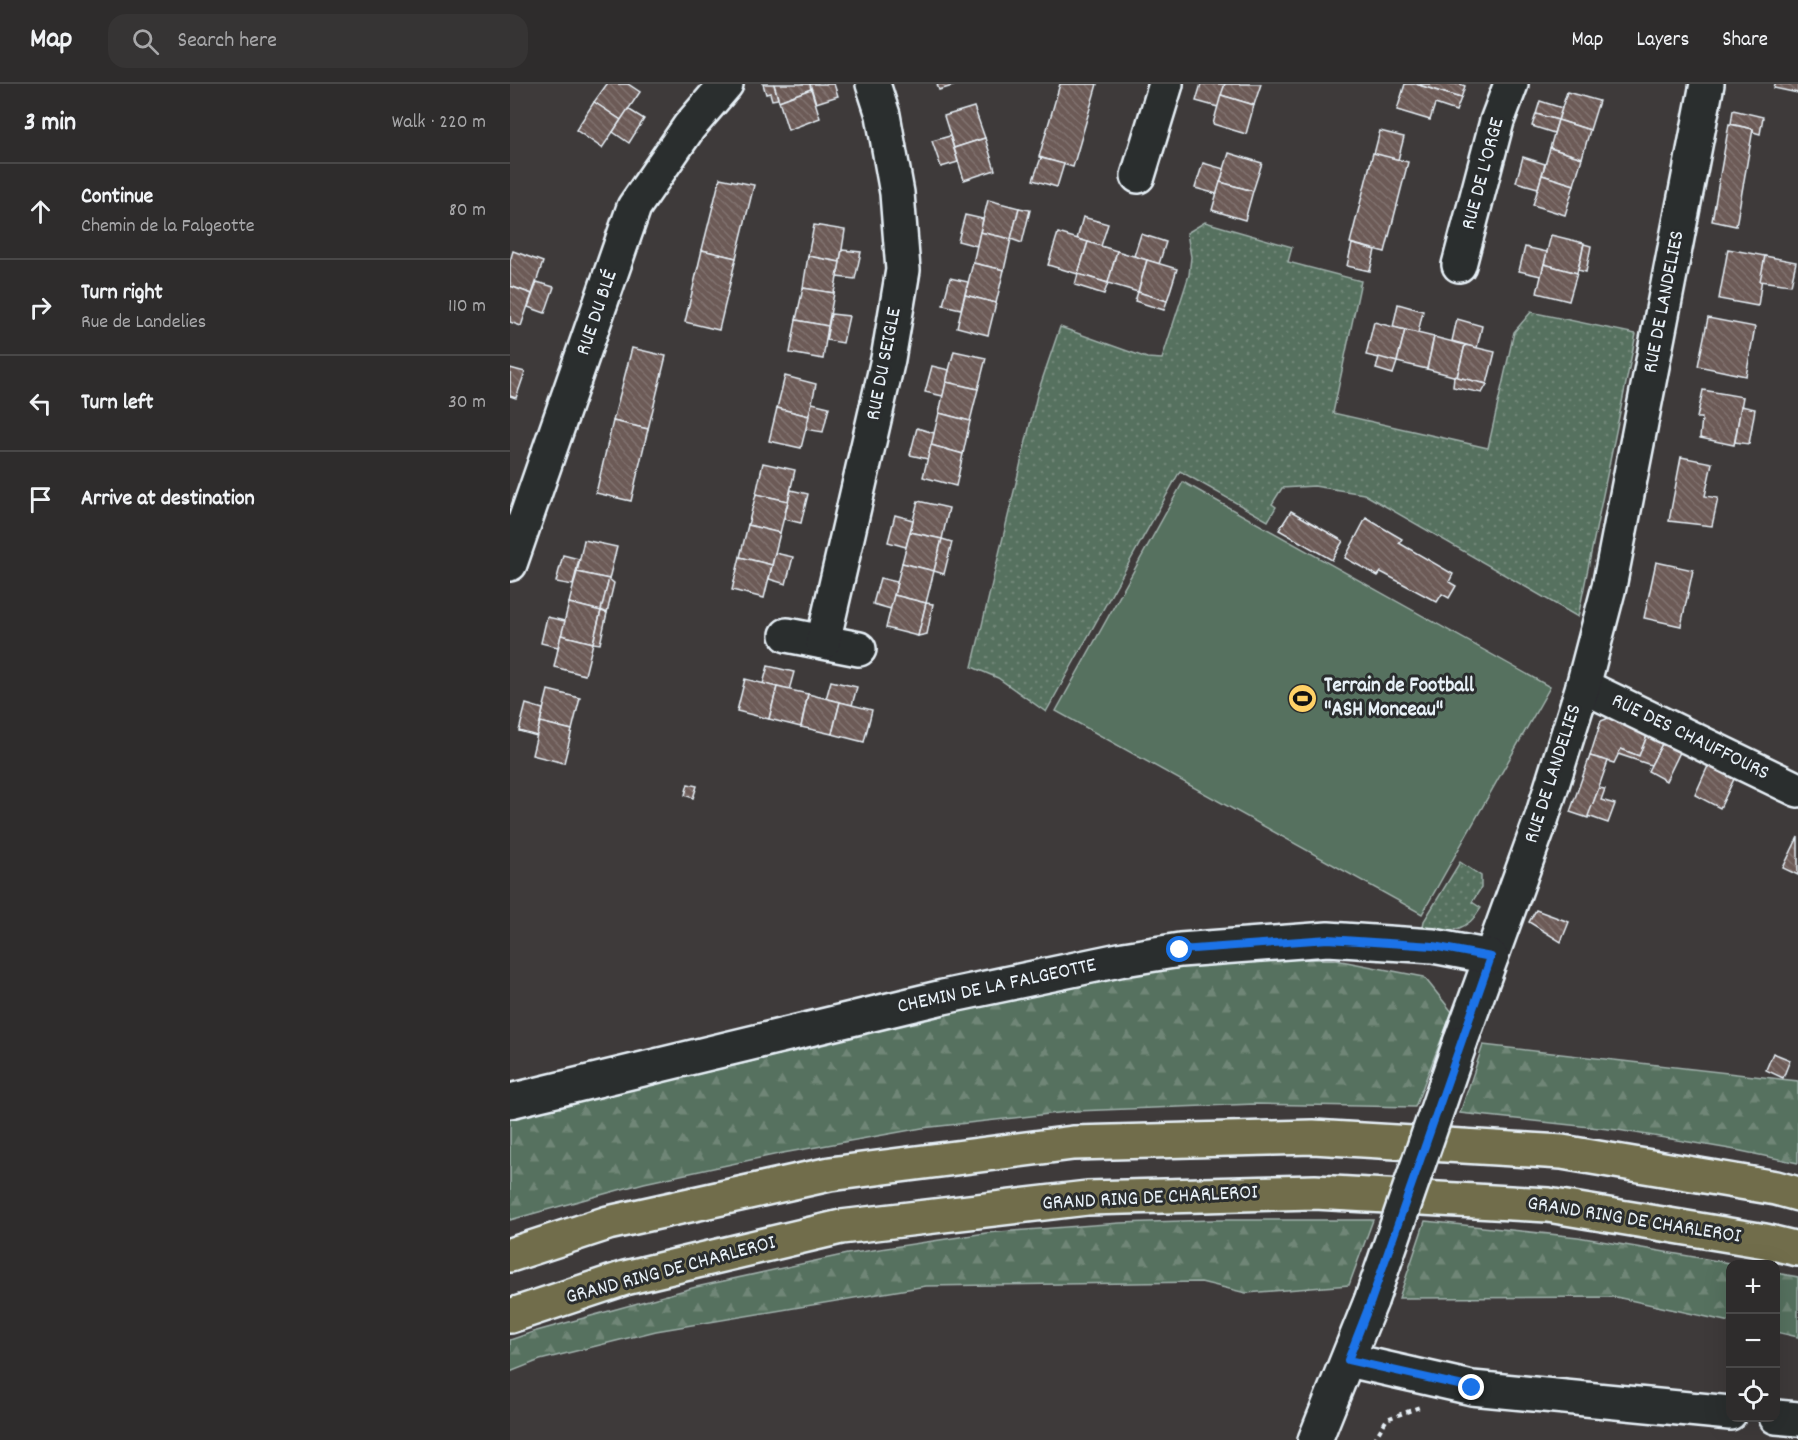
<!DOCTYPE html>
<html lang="en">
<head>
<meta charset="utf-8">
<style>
	:root { --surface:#2e2c2c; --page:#363434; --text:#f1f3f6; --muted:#a7a7a9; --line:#494848 }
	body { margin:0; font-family:Dekko,sans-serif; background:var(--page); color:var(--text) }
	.controls { position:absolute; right:18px; bottom:18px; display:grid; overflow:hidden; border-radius:12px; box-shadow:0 6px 24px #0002 }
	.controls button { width:54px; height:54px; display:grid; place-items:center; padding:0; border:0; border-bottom:2px solid var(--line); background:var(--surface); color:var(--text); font:30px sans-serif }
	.stop { position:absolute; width:18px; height:18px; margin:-14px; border:4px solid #1a73e8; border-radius:50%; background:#fff }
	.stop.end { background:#1a73e8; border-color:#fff; box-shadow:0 2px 6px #0008 }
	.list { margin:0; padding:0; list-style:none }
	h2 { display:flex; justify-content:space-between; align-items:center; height:78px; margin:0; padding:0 24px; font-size:26px }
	h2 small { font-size:20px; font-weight:400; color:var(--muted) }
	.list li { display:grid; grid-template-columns:39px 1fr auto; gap:18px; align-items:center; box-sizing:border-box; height:96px; padding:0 24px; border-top:2px solid var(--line) }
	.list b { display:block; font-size:22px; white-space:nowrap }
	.list p { margin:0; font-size:20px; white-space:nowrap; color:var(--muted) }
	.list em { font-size:20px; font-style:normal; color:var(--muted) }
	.icon { flex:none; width:33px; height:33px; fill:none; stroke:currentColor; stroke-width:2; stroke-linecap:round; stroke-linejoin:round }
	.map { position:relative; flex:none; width:1288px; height:1356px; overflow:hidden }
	header { display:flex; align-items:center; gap:36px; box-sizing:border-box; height:84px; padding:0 30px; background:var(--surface); border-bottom:2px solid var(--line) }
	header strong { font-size:28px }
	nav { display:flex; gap:33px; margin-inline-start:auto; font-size:21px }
	.search { width:420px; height:54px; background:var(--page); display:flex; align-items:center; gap:15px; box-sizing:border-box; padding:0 21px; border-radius:18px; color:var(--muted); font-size:22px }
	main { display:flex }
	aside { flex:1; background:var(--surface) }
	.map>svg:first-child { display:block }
</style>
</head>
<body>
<header>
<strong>Map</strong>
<div class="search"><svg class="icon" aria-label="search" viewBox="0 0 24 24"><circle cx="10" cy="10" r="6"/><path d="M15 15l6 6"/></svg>Search here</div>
<nav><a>Map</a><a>Layers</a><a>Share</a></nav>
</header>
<main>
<aside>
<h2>3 min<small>Walk · 220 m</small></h2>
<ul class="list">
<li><svg class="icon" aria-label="ahead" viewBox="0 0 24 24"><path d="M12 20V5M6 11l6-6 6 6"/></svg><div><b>Continue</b><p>Chemin de la Falgeotte</p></div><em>80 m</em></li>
<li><svg class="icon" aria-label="right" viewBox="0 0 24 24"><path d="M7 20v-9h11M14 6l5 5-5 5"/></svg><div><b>Turn right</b><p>Rue de Landelies</p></div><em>110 m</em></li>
<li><svg class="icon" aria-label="left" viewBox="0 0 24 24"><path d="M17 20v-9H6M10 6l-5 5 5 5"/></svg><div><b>Turn left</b></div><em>30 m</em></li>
<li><svg class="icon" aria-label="arrive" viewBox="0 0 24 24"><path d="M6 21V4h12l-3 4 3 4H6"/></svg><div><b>Arrive at destination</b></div></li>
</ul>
</aside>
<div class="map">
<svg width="1288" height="1356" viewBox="0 0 1288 1356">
	<defs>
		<pattern id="grass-dots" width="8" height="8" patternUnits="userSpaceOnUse" patternTransform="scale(1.5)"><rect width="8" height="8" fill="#57715f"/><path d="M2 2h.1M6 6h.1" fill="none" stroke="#6f8677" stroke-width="1.8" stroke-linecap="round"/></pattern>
		<pattern id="forest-firs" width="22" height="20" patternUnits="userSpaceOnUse" patternTransform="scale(1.5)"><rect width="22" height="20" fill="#57715f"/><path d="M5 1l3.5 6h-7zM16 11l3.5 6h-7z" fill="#6f8677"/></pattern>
		<pattern id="building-back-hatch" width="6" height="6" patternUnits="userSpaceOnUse" patternTransform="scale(1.5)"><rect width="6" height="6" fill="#6c5a57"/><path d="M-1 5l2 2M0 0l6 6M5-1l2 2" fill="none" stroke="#817270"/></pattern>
	</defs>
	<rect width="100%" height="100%" fill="#3e3a3a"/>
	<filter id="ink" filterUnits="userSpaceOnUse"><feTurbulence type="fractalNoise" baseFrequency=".0167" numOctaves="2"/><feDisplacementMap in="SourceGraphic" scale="12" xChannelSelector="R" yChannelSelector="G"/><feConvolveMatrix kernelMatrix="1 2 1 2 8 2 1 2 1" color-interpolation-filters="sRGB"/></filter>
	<g filter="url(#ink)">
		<g fill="url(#grass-dots)" stroke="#a0b1ac" stroke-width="1.5">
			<polygon points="695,138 782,163 778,178 851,197 823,329 978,364 1004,248 1021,228 1126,250 1068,533 854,410 804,402 772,404 762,420 766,423 758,437 670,387 536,628 488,594 462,583 527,311 550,243 637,274 652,275 679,191 681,173 677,149"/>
			<path d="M950,778L971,792V804L962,818L971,824C956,850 938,847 912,847L914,837Z"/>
		</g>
		<g fill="url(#forest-firs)" stroke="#a0b1ac" stroke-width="1.5">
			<polygon points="821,875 914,893 942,928 905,1023 745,1020 566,1027 412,1044 273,1069 134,1099 0,1136 0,1033 236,979 403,932 671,876"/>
			<polygon points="973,961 1288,997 1288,1079 1226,1066 1108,1046 950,1029"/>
			<polygon points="702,1136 863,1136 839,1201 736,1209 691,1198 416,1202 146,1247 30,1276 0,1288 0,1256 23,1248 186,1203 337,1170 476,1149 610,1139"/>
			<polygon points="915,1137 1068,1153 1225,1180 1220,1180 1220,1238 1106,1213 889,1214"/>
			<polygon points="1266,1189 1288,1193 1288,1253 1266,1248"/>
		</g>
		<polygon fill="#57715f" stroke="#a0b1ac" stroke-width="1.5" points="673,398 1040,603 912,830 546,627"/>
		<g fill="url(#building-back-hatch)" stroke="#e8f1f8" stroke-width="1.5">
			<polygon points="97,0 118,0 130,8 111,36 84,18"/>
			<polygon points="253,0 264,0 268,15 262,16 260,9 256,10"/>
			<polygon points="264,0 300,0 301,5 269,17"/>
			<polygon points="300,0 324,0 328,12 306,19"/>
			<polygon points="427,0 449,0 429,6"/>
			<polygon points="550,0 587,0 563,83 529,73"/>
			<polygon points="691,0 715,0 708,23 686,17"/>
			<polygon points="715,0 751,0 744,21 711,11"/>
			<polygon points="895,0 906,0 951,14 946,27 925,20 920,36 887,26"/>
			<polygon points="906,0 950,0 955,2 951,14"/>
			<polygon points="1265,0 1288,0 1288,9 1264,4"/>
			<polygon points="301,5 310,34 278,46 269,17"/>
			<polygon points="1057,8 1089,17 1080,46 1048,36"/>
			<polygon points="711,11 744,21 736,50 703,40"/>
			<polygon points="1030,17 1052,24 1048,36 1026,30"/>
			<polygon points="84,18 111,36 92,64 66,46"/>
			<polygon points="464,23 475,54 444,64 434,32"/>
			<polygon points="118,25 134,35 119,59 103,48"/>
			<polygon points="1223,26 1253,33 1250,50 1243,48 1243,45 1221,40"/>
			<polygon points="1026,30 1048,36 1044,49 1022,42"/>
			<polygon points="1048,36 1080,46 1072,74 1040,64"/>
			<polygon points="1219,40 1243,45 1226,142 1202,137"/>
			<polygon points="870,47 894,53 888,76 864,70"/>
			<polygon points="440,52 448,78 431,83 422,57"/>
			<polygon points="475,54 485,86 454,96 444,64"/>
			<polygon points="1040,64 1072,74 1064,101 1032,91"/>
			<polygon points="719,69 752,79 743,107 710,98"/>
			<polygon points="863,69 898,78 875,168 840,159"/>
			<polygon points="1013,73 1035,80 1028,104 1006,98"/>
			<polygon points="531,74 554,80 547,103 523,96"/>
			<polygon points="693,79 714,85 707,110 685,104"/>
			<polygon points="1032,91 1064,101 1055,131 1023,121"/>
			<polygon points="210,94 244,101 226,174 192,166"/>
			<polygon points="710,98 743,107 735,136 702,126"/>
			<polygon points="478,116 509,124 501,155 470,148"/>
			<polygon points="509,124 520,126 512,159 501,155"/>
			<polygon points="455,131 473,135 467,162 448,157"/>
			<polygon points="573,133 598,140 591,162 567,155"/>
			<polygon points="304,141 335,146 330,178 298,172"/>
			<polygon points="470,148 501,155 494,186 463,179"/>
			<polygon points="548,149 578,158 568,190 538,181"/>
			<polygon points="631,150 656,158 649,180 624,172"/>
			<polygon points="1041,151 1074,159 1067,189 1034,180"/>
			<polygon points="578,158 607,167 598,199 568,190"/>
			<polygon points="842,160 865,166 860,187 837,182"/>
			<polygon points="1074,160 1081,162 1076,188 1068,186"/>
			<polygon points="1015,163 1037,168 1031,192 1009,187"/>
			<polygon points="1218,165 1255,172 1248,222 1209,215"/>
			<polygon points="192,166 226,174 209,246 175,238"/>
			<polygon points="332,166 351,168 345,195 327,193"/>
			<polygon points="3,167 33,178 22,210 0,202 0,177"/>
			<polygon points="607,167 637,176 628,208 598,199"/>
			<polygon points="298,172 330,178 324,209 293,204"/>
			<polygon points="1255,172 1286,178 1281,201 1250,197"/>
			<polygon points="637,176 667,185 657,217 628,208"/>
			<polygon points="463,179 494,186 486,219 455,211"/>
			<polygon points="1034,180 1067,189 1059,217 1027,209"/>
			<polygon points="568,190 598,199 594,210 565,201"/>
			<polygon points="440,194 458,198 451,225 433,221"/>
			<polygon points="27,198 44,203 35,229 18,223"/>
			<polygon points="0,202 22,210 11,242 0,238"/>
			<polygon points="293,204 324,209 318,242 286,236"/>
			<polygon points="628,208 657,217 654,226 625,217"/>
			<polygon points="455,211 486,219 478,251 447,243"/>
			<polygon points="888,220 913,227 908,249 883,243"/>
			<polygon points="321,230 339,232 333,259 316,256"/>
			<polygon points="1198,234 1245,243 1236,292 1188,282"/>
			<polygon points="947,235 972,242 967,264 942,257"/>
			<polygon points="286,236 318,242 313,275 280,269"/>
			<polygon points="864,238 895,246 887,278 856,271"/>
			<polygon points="895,246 924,253 917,285 887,278"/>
			<polygon points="924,253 955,261 947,293 917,285"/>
			<polygon points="955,261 985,268 977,300 947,293"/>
			<polygon points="122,264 156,272 138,345 103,337"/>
			<polygon points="444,267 476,274 468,305 436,298"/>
			<polygon points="869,273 887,278 883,290 866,285"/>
			<polygon points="422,282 439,286 433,312 415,308"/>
			<polygon points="0,284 15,288 6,314 0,312"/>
			<polygon points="275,292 306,300 299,332 267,324"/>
			<polygon points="944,292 947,293 977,300 972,309 943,303"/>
			<polygon points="436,298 468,305 460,337 429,329"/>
			<polygon points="1193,306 1233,313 1224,361 1190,354 1192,334 1187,334"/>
			<polygon points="302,319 319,323 313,348 295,345"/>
			<polygon points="1231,322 1245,325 1239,360 1225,358"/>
			<polygon points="267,324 299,332 291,364 259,357"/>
			<polygon points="429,329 460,337 453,370 421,361"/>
			<polygon points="103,337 138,345 121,417 86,409"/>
			<polygon points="407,344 424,349 418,375 400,371"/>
			<polygon points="421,361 453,370 446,402 413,393"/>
			<polygon points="1171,373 1202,379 1195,412 1208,414 1202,442 1159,437"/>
			<polygon points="253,379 285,386 278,417 246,410"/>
			<polygon points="281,406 298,410 291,439 274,435"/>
			<polygon points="246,410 278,417 270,449 238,441"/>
			<polygon points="408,417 439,424 432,455 400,448"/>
			<polygon points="781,427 833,457 822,476 769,446"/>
			<polygon points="385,431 403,436 396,463 378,458"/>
			<polygon points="856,434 892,455 889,459 943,490 939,498 946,502 939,514 932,510 927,518 871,488 868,492 835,474"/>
			<polygon points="238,441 270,449 262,481 230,473"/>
			<polygon points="400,448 432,455 424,487 392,479"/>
			<polygon points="432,455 442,458 434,490 424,487"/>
			<polygon points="74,456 107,463 99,495 67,488"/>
			<polygon points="265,469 283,473 276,500 259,495"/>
			<polygon points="53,471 69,475 63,501 46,498"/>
			<polygon points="230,473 262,481 254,514 222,506"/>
			<polygon points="1146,478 1183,486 1171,542 1134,534"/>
			<polygon points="392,479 424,487 416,519 384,511"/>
			<polygon points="67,488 99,495 91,527 59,519"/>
			<polygon points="370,494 387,498 381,525 363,520"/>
			<polygon points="99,495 104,499 97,529 91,526"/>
			<polygon points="384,511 416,519 408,552 376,544"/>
			<polygon points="59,519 91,527 83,559 51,551"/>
			<polygon points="416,519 423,520 417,550 408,552"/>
			<polygon points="91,527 97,529 90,560 83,559"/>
			<polygon points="37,533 55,537 48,563 31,559"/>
			<polygon points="51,551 83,559 75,591 44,583"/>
			<polygon points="258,582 284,588 279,606 253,600"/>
			<polygon points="235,595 267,603 259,635 227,627"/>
			<polygon points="321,597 347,603 342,621 316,615"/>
			<polygon points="267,603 298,610 291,643 259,635"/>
			<polygon points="38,606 70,614 62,646 30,638"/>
			<polygon points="298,610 330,618 322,650 291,643"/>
			<polygon points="330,618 362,626 354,658 322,650"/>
			<polygon points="16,620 33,625 27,652 9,647"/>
			<polygon points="1101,633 1137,652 1129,672 1111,665 1104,679 1080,672 1091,637"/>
			<polygon points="30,638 62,646 54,679 22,671"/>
			<polygon points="1137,652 1152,660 1141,681 1108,670 1111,665 1129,672"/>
			<polygon points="1152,660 1170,668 1156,697 1138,687"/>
			<polygon points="1080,672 1098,677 1078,734 1060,728"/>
			<polygon points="1198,682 1224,695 1210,724 1185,711"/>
			<polygon points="178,700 187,702 183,714 175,711"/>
			<polygon points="1089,704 1095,705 1091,716 1105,720 1098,739 1078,732"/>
			<polygon points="1288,753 1288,791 1273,784"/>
			<polygon points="1026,826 1059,838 1051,858 1019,838"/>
			<polygon points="1263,969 1280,976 1273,994 1256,986"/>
		</g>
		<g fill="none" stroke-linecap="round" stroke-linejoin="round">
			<defs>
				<g id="minor">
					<polyline points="628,92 656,0"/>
					<polyline points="949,181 987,37 1001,0"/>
					<polyline points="0,480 124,123 179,43 216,0"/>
					<polyline points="277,551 349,565"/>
					<polyline points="313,558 378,275 393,186 387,109 373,31 363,0"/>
					<polyline points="1073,602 1288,706"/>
					<polyline points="950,959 1032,733 1073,602 1099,503 1197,0"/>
					<polyline points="0,1017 433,913 614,875 670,866 818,855 923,862 981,873"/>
					<polyline points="838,1276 962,1304 1220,1329"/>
					<polyline points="1266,1333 1288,1335"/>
					<polyline points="805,1356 861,1217"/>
				</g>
				<g id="highway">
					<polyline points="0,1171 98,1139 320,1090 563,1059 803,1053 1052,1068 1266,1104 1288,1110"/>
					<polyline points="0,1232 115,1194 331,1143 577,1114 805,1108 1038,1121 1255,1157 1288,1165"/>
				</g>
			</defs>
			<use href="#minor" stroke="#e8f1f8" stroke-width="38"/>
			<use href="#highway" stroke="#e8f1f8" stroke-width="38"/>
			<polyline stroke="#e8f1f8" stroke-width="4" stroke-dasharray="4.5 4.5" stroke-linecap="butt" points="864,1356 877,1335 910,1323"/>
			<use href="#minor" stroke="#2a2d2e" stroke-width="33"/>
			<use href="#highway" stroke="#716d4b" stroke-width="33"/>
			<defs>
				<polyline id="minor-bridge" points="861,1217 950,959"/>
			</defs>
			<use href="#minor-bridge" stroke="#e8f1f8" stroke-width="38" stroke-linecap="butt"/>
			<use href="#minor-bridge" stroke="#2a2d2e" stroke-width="33"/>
		</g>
	</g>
	<g fill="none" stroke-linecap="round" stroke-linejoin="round" filter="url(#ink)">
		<polyline stroke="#1a73e8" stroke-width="8" points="670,866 818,855 923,862 981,873 861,1217 838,1276 962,1304"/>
	</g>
	<defs>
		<symbol id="stadium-disc" viewBox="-11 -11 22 22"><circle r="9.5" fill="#ffd166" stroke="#2a2d2e"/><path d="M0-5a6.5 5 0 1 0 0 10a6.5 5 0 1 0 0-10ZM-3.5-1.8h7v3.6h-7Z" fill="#111"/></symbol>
	</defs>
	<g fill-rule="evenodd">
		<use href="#stadium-disc" x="776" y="598" width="33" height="33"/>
	</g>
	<g text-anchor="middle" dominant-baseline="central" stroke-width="6" stroke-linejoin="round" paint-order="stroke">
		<g font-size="21" fill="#e8f1f8" stroke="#2a2d2e">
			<text transform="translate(974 90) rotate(-75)">RUE DE L'ORGE</text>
			<text transform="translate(1155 218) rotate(-79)">RUE DE LANDELIES</text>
			<text transform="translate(88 229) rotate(-71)">RUE DU BLÉ</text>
			<text transform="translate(375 280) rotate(-79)">RUE DU SEIGLE</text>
			<text transform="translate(1180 654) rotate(26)">RUE DES CHAUFFOURS</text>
			<text transform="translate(1044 690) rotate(-72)">RUE DE LANDELIES</text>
			<text transform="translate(487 903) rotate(-12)">CHEMIN DE LA FALGEOTTE</text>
			<text transform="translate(640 1115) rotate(-3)">GRAND RING DE CHARLEROI</text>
			<text transform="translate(1124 1137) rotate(9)">GRAND RING DE CHARLEROI</text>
			<text transform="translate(161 1187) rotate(-15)">GRAND RING DE CHARLEROI</text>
		</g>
		<g font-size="21" font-weight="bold" fill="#e8f1f8" stroke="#2a2d2e" text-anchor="start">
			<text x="814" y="603">Terrain de Football<tspan x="814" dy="24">"ASH Monceau"</tspan></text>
		</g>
	</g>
</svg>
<div class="controls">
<button>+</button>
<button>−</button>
<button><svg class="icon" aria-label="locate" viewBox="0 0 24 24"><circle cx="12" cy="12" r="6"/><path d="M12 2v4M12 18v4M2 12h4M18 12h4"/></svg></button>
</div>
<div class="stop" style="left:670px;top:866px"></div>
<div class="stop end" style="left:962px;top:1304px"></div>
</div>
</main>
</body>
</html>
